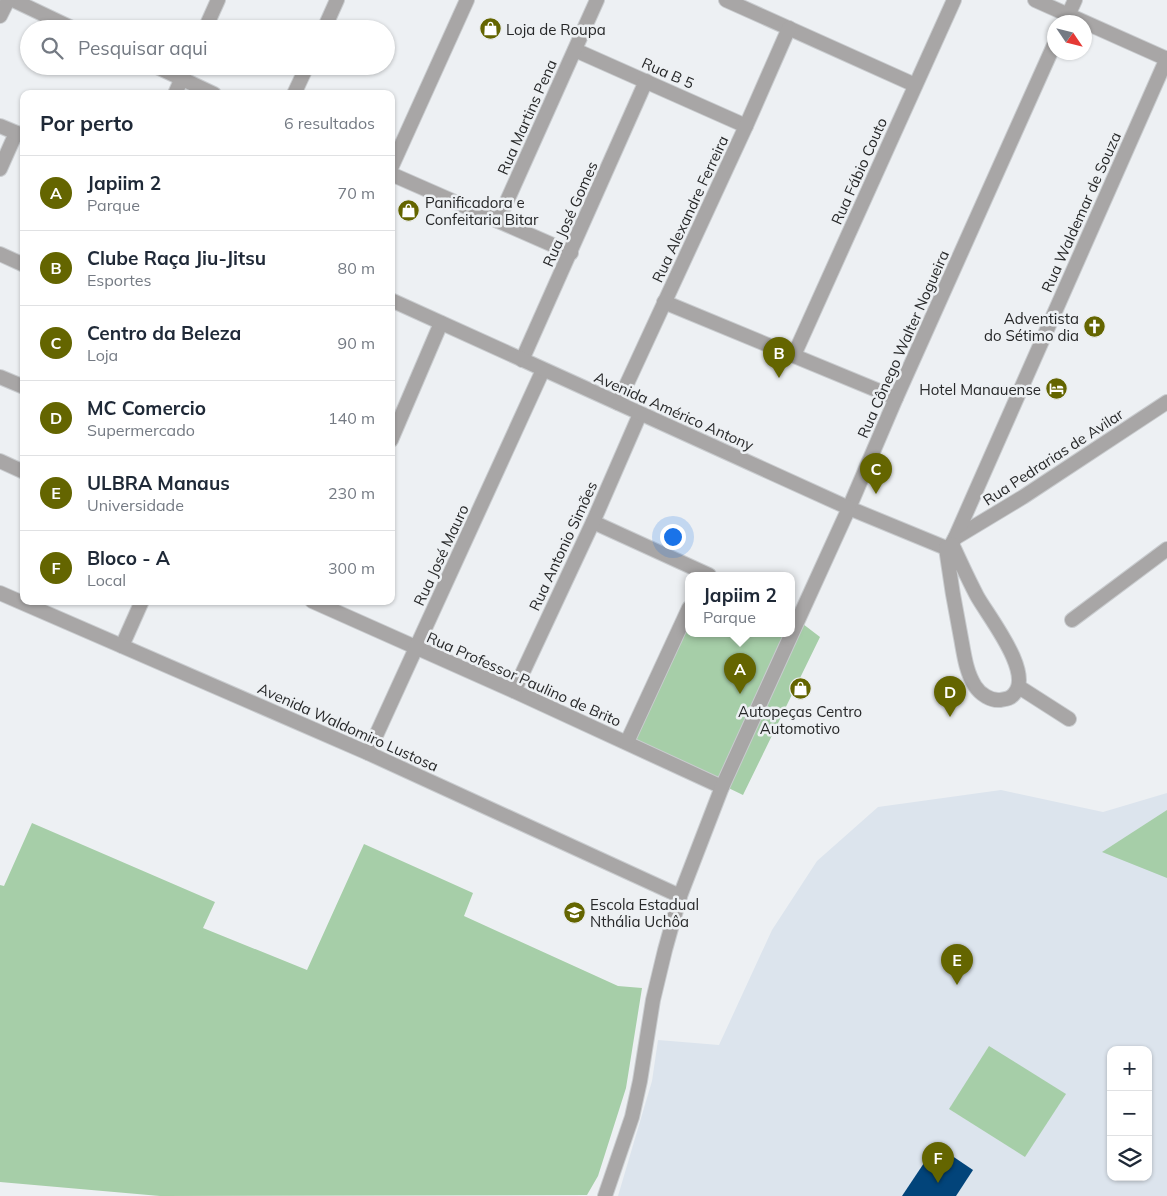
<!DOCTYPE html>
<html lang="pt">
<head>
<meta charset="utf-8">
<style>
	:root { --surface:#fff; --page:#f2f2f3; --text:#1f2937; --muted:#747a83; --line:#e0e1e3; --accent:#646500 }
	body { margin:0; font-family:Mulish,sans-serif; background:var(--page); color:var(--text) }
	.controls { position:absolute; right:15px; bottom:15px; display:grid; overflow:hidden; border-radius:10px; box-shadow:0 1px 4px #0004 }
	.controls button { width:45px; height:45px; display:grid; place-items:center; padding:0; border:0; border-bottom:1px solid var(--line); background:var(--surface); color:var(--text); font:25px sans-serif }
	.compass { position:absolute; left:1047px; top:15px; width:45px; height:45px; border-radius:50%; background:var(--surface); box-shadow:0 1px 4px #0004; rotate:125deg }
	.you { position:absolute; left:672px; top:536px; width:18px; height:18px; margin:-12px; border:4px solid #fff; border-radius:50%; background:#1a73e8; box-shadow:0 0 0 8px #1a73e833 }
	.badge { display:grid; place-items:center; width:32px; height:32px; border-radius:50%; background:var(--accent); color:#fff; font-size:16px; font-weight:700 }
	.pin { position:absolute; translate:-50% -41px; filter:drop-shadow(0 1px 2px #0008) }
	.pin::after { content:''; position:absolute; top:26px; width:18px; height:15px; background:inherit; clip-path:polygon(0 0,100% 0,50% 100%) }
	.popup { position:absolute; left:685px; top:572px; width:110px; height:65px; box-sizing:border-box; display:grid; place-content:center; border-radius:10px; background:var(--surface); filter:drop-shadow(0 1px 4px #0005); font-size:16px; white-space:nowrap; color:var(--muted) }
	.popup b { font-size:19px; color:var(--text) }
	.popup::after { content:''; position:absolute; left:50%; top:100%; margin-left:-10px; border:10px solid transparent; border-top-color:var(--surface) }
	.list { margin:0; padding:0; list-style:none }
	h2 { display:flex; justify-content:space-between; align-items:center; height:65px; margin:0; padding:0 20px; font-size:21px }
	h2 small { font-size:16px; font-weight:400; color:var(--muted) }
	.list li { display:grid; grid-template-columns:32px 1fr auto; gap:15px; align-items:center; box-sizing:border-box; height:75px; padding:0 20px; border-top:1px solid var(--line) }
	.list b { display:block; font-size:19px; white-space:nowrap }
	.list p { margin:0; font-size:16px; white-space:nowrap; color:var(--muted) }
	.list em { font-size:16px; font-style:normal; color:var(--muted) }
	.icon { flex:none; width:28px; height:28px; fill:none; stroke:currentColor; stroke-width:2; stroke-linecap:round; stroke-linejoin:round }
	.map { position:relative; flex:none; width:1167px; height:1196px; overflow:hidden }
	.search { position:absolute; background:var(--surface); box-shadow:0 1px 4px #0004; left:20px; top:20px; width:375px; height:55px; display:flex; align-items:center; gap:12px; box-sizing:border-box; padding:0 18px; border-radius:28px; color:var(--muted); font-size:19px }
	.panel { position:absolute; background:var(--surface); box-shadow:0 1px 4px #0004; left:20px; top:90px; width:375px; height:515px; border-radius:10px }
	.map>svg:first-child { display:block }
</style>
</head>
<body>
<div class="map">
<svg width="1167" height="1196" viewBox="0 0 1167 1196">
	<rect width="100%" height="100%" fill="#edf0f3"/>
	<path fill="#dce4ed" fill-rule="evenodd" d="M1001,790L1103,812L1167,793V1196H618L652,1081L658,1040L719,1045L772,930L817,861L878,807ZM1111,1050H1148V1177H1111Z"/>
	<g fill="#a6cea8">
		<polygon points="791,618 803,624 820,637 743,795 631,741 689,619 689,633 791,633"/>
		<polygon points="1167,810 1167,878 1102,852"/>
		<polygon points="32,823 215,902 203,928 307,970 364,844 473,893 464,916 618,986 642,988 626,1088 598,1176 587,1195 160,1196 0,1182 0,885 4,886"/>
		<polygon points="989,1046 1066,1094 1025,1157 949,1109"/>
	</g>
	<polygon fill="#02447a" points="936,1145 973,1170 956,1196 902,1196"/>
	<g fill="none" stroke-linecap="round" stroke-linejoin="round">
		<defs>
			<g id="minor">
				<polyline points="13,0 74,29"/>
				<polyline points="726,0 915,85"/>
				<polyline points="1035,0 1167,59"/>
				<polyline points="0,16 8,0"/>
				<polyline points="1065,22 1075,0"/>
				<polyline points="205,29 218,0"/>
				<polyline points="324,29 337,0"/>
				<polyline points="575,50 746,126"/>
				<polyline points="155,66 214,94"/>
				<polyline points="175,94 187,66"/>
				<polyline points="294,94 307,66"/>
				<polyline points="0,169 16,133"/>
				<polyline points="391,174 571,253"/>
				<polyline points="498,221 597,0"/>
				<polyline points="0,254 24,265"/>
				<polyline points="664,302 896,398"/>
				<polyline points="794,355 954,0"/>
				<polyline points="522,360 646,81"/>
				<polyline points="0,377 24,387"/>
				<polyline points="618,403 746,126 789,28"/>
				<polyline points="391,440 441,323"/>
				<polyline points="0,461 24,472"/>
				<polyline points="593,522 709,575"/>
				<polyline points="955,538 1023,497 1167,402"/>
				<polyline points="946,548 849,508 896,398 1054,45"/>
				<polyline points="946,548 950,547 955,538 1167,58"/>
				<path d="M946,548C950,578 955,608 961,638C964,654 966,672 975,686C980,694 991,701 1000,700C1006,699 1010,699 1014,694C1034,673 988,616 977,596C968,579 960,561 952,544"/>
				<polyline points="312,601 514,691 722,787"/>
				<polyline points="1072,620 1167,549"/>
				<polyline points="122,646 142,601"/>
				<polyline points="1019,687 1069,719"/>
				<polyline points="514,691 593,522 640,414"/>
				<polyline points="627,742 689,608"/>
				<polyline points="368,753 543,370"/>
			</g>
			<g id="tertiary">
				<polyline points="0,126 24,136"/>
				<polyline points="391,168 467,0"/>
				<polyline points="391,300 849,508 722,787 680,896 665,950 653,1000 640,1081 632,1117 605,1196"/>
				<polyline points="0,593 368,753 680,896"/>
			</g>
		</defs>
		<use href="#minor" stroke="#c9cccf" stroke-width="16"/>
		<use href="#tertiary" stroke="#c9cccf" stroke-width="16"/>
		<use href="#minor" stroke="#a8a6a6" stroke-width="14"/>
		<use href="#tertiary" stroke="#a8a6a6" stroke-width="14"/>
	</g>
	<defs>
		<symbol id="shop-disc" viewBox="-11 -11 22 22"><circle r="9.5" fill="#646500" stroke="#edf0f3"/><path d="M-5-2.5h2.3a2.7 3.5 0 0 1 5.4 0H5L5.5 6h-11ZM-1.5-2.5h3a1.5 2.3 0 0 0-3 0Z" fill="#fff"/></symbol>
		<symbol id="church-disc" viewBox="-11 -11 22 22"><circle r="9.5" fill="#646500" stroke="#edf0f3"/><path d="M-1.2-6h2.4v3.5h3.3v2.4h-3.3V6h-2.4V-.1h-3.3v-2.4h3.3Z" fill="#fff"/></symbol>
		<symbol id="hotel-disc" viewBox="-11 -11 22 22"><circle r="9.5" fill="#646500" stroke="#edf0f3"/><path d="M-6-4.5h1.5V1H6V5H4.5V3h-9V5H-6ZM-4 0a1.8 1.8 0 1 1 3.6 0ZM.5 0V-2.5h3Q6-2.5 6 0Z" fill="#fff"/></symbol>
		<symbol id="school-disc" viewBox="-11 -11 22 22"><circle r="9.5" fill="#646500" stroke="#edf0f3"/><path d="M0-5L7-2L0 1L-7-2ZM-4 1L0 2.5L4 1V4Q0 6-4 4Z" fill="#fff"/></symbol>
	</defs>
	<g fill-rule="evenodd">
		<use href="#shop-disc" x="478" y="16" width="25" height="25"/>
		<use href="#shop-disc" x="396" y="198" width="25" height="25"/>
		<use href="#church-disc" x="1082" y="314" width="25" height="25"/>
		<use href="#hotel-disc" x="1044" y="376" width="25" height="25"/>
		<use href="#shop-disc" x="788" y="676" width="25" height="25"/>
		<use href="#school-disc" x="562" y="900" width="25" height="25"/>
	</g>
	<g text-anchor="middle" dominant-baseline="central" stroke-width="5" stroke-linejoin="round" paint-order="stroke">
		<g font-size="15" fill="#272829" stroke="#edf0f3" text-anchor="start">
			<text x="506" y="29">Loja de Roupa</text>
			<text x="425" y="202">Panificadora e<tspan x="425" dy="17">Confeitaria Bitar</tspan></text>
			<text x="1079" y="318" text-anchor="end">Adventista<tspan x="1079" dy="17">do Sétimo dia</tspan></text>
			<text x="1041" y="389" text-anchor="end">Hotel Manauense</text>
			<text x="800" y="711" text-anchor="middle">Autopeças Centro<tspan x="800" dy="17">Automotivo</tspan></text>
			<text x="590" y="904">Escola Estadual<tspan x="590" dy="17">Nthália Uchôa</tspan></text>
		</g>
		<g font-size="15" fill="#272829" stroke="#edf0f3">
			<text transform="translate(668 73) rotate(24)">Rua B 5</text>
			<text transform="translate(527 117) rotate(-66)">Rua Martins Pena</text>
			<text transform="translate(859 171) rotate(-66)">Rua Fábio Couto</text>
			<text transform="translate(690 209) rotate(-65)">Rua Alexandre Ferreira</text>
			<text transform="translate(1081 212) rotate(-66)">Rua Waldemar de Souza</text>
			<text transform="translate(570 214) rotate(-66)">Rua José Gomes</text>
			<text transform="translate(903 344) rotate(-66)">Rua Cônego Walter Nogueira</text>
			<text transform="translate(674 411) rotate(24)">Avenida Américo Antony</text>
			<text transform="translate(1053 457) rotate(-33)">Rua Pedrarias de Avilar</text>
			<text transform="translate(563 546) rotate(-65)">Rua Antonio Simões</text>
			<text transform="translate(441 555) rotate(-65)">Rua José Mauro</text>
			<text transform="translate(524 679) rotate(24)">Rua Professor Paulino de Brito</text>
			<text transform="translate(348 727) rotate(24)">Avenida Waldomiro Lustosa</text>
		</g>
	</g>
</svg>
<div class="controls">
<button>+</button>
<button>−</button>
<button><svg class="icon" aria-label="layers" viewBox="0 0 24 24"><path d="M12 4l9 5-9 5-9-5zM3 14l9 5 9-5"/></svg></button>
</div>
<svg class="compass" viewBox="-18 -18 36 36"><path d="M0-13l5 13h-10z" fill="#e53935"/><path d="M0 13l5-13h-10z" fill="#747a83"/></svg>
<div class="you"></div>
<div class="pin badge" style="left:740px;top:694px">A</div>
<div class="popup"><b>Japiim 2</b>Parque</div>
<div class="pin badge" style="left:779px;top:378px">B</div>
<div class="pin badge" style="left:876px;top:494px">C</div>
<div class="pin badge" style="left:950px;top:717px">D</div>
<div class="pin badge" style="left:957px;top:985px">E</div>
<div class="pin badge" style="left:938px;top:1183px">F</div>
<div class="search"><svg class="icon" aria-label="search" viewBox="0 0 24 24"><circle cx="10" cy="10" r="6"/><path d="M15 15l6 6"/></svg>Pesquisar aqui</div>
<section class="panel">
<h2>Por perto<small>6 resultados</small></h2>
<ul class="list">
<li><span class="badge">A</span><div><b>Japiim 2</b><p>Parque</p></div><em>70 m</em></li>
<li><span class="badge">B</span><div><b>Clube Raça Jiu-Jitsu</b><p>Esportes</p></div><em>80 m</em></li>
<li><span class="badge">C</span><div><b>Centro da Beleza</b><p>Loja</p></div><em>90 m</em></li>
<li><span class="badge">D</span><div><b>MC Comercio</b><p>Supermercado</p></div><em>140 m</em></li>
<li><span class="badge">E</span><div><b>ULBRA Manaus</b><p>Universidade</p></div><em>230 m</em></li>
<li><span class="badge">F</span><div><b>Bloco - A</b><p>Local</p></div><em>300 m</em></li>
</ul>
</section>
</div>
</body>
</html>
